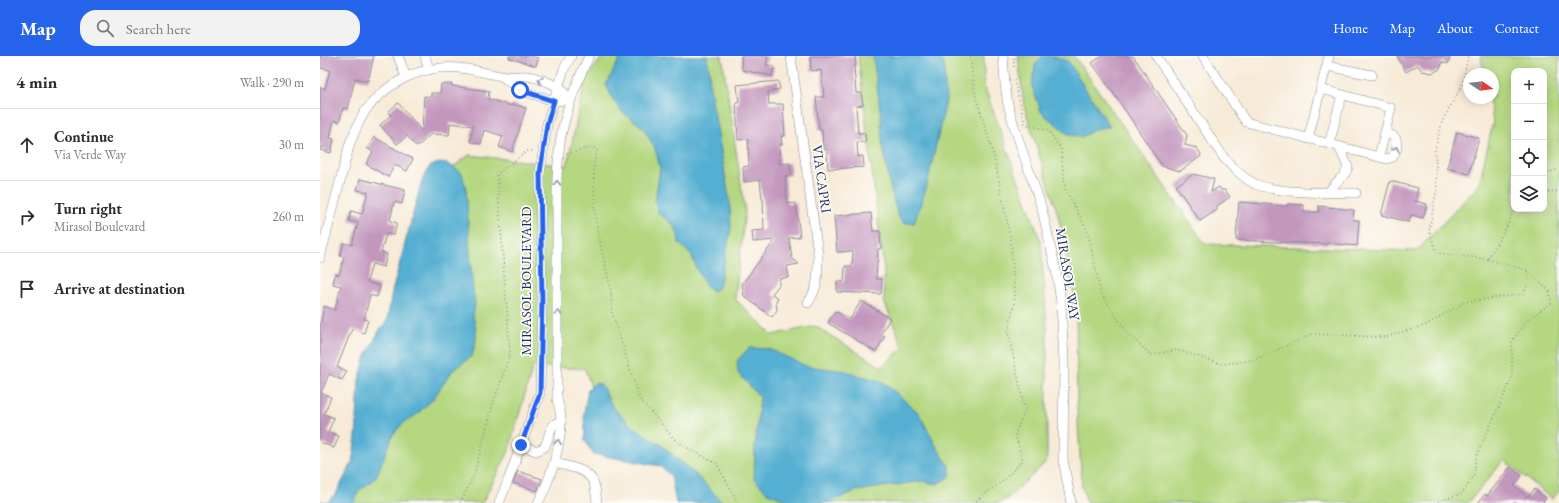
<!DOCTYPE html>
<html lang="en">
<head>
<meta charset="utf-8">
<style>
	:root { --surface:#fff; --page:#f2f2f3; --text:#2b2b33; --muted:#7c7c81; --line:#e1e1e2; --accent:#2563eb }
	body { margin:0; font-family:"EB Garamond",serif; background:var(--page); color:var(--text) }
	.controls { position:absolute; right:12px; top:12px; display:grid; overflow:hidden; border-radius:8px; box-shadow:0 2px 10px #0003 }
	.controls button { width:36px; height:36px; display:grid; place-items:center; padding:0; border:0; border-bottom:1px solid var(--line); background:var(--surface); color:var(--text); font:20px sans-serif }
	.compass { position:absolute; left:1143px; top:12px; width:36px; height:36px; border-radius:50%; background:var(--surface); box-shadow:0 2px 10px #0003; rotate:103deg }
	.stop { position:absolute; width:12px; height:12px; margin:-9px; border:3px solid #2563eb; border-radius:50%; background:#fff }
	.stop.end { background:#2563eb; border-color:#fff; box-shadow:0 1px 4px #0008 }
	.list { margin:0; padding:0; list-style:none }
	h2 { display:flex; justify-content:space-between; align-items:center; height:52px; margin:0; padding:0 16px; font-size:17px }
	h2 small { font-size:13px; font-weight:400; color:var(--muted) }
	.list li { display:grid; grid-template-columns:26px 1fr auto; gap:12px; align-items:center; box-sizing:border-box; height:72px; padding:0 16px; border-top:1px solid var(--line) }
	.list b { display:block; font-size:15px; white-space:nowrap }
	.list p { margin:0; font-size:13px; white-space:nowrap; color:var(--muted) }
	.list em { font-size:13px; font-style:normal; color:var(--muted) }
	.icon { flex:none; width:22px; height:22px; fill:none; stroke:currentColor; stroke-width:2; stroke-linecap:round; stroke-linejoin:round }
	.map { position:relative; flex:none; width:1239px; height:447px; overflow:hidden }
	header { display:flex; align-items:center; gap:24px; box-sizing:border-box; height:56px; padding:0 20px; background:var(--accent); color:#fff }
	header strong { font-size:19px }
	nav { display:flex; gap:22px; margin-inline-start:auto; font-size:14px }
	.search { width:280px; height:36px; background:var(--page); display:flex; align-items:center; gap:10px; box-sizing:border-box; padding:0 14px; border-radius:16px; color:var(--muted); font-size:15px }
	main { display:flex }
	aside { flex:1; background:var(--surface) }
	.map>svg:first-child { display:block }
</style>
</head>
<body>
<header>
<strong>Map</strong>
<div class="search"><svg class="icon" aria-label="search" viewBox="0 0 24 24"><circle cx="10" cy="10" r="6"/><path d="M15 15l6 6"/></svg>Search here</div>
<nav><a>Home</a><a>Map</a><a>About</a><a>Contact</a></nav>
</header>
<main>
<aside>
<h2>4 min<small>Walk · 290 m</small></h2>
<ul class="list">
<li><svg class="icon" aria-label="ahead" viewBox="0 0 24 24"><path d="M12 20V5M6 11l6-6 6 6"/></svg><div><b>Continue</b><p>Via Verde Way</p></div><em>30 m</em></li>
<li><svg class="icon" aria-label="right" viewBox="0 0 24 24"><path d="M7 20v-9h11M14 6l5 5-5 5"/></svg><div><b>Turn right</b><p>Mirasol Boulevard</p></div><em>260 m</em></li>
<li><svg class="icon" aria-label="arrive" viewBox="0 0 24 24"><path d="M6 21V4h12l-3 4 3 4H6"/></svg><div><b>Arrive at destination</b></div></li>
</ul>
</aside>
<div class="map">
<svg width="1239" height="447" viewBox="0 0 1239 447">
	<rect width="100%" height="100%" fill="#fdfcf7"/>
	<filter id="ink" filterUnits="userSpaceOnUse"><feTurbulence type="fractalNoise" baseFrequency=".025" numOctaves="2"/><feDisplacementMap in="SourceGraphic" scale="8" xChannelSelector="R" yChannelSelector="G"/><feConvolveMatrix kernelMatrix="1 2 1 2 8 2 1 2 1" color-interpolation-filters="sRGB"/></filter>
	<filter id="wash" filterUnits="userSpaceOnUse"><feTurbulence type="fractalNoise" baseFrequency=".012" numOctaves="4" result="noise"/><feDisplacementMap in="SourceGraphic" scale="16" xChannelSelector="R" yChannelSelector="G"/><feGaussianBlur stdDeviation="0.9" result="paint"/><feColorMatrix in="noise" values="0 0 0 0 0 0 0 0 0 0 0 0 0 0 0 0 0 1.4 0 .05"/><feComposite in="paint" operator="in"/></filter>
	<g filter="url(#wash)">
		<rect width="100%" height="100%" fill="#f7ead6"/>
		<g fill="#b4d780" stroke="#68836f" fill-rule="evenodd">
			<polygon points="283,0 402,0 425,155 415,243 452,279 495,270 561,311 583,292 564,245 564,214 538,0 664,0 664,30 721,186 727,273 727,405 689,441 679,447 389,447 277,348 265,313 213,310 188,397 162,447 18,447 41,415 123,119 149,99 247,110 265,25"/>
			<path d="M698,0H754L885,188L1097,195L1159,129L1173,66L1169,42H1173V18H1164L1161,0H1239V436L1232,443L1184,404L1148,447H767L762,430L757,352L756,246L738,159L704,50ZM1194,15H1224V153H1194Z"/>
		</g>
		<g fill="#55afd2" stroke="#386f98">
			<path d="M301,0H387L390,20L389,26L410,147L411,173L399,231L393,235L386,230L377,214L372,200L359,187C359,172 350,165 338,157L335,146L340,112L335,92L323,72L301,55L293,43L286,29Z"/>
			<polygon points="553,0 619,0 624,9 626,45 606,133 594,167 583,167 578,161 570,130 562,86 561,60"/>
			<polygon points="723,0 729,0 748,5 790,71 778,72 761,81 748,78 721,56 712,30 715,9"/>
			<polygon points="119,107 128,108 142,117 146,133 152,226 155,249 153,259 156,273 156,284 152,300 133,314 113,343 96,359 82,368 73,379 56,421 39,435 33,447 0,447 0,445 8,446 17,436 32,407 36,381 39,324 46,300 60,273 67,265 72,236 102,124 110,110"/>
			<polygon points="429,292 449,293 486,310 525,315 563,326 598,356 619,395 630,411 630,420 617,428 602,425 536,435 510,446 499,447 479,447 465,444 448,437 434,423 435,390 440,341 418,317 417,305"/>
			<polygon points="275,327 281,328 292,350 312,370 341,389 376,419 403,447 356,447 351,420 340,410 273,398 265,385 264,357 268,333"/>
		</g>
		<g id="blocks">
			<g fill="#c396bd">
				<polygon points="0,0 54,0 48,25 35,22 28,53 23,52 19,66 14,64 10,82 14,83 11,97 0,94 0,31 5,33 10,14 0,12"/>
				<polygon points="189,0 209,0 218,2 216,10 189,2"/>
				<polygon points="421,0 448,0 446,9 454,10 452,20 422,14"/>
				<polygon points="490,0 535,0 536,10 534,10 536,37 541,37 543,49 536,50 538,77 545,77 546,86 537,86 538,101 543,100 544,111 508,113 507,93 503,93 502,74 499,74 496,41 504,41 501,14 491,15"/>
				<polygon points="782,0 813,0 867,79 865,89 877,92 881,98 880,101 860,115 842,110 801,48 772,7"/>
				<polygon points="1077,0 1130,0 1128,8 1122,6 1120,13 1112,17 1102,15 1098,9 1086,16"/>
				<polygon points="458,25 460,33 448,36 449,48 463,48 465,80 461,80 462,89 459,89 460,108 470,107 471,119 465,120 467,148 476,147 480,181 469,182 472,202 479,208 467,210 469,221 459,223 459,229 452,238 458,242 456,245 457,254 452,261 424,240 422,228 455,184 433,186 432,175 444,174 443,143 442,143 440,124 424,126 423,111 429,110 428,83 418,84 416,47 419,47 417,29"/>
				<polygon points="121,28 132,28 132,30 169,35 168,43 192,50 192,48 206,52 192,96 179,91 183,80 164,74 161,88 150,86 153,70 130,67 129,79 111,78 97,91 87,80 77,88 60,69 71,59 68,56 78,47 102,75 104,40 111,41 111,37 120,37"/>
				<polygon points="1137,76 1159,82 1149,118 1127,112"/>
				<polygon points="54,81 93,103 87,115 75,109 68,121 46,108 53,96 47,92"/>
				<polygon points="873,118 894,123 891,136 899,131 901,134 905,134 910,141 897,150 897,154 880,165 856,130"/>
				<polygon points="40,123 85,134 82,148 74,146 70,165 77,167 74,179 66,178 61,196 67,198 64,211 52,208 47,226 60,230 57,241 50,239 44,263 48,264 44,277 32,273 17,311 27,315 22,324 9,318 1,337 11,341 4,358 14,362 8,376 19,380 14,392 0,386 0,270 4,250 15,254 21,230 13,228 15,218 19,219 24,201 20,200 24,187 32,189 38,167 29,165 31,155 42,158 48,136 37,134"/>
				<polygon points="1070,125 1098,132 1095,145 1107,148 1103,162 1091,159 1089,166 1061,159"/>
				<polygon points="919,146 968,150 968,148 984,149 984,156 999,156 999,150 1034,154 1033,164 1039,164 1037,190 1007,187 1007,188 957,186 916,184"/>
				<polygon points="551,157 553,175 560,175 561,192 558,193 556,223 562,223 561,238 517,236 517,225 524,226 525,210 532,210 533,195 517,196 514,160"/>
				<polygon points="541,245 570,262 561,278 565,280 556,296 508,267 515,255 530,263"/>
				<polygon points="1190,411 1202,420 1194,430 1208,441 1214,433 1226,442 1222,447 1158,447 1165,438 1167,440"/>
				<polygon points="198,415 222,423 217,435 193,427"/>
			</g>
		</g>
	</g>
	<g filter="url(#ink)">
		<use href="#blocks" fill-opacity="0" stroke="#898c9a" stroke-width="1"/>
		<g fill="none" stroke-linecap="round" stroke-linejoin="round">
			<defs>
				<g id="minor">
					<polyline points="78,0 86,21"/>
					<polyline points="105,0 109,14"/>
					<path d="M471,0L498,198C498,218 499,230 488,247"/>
					<polyline points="683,0 685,28 688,49 694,70 722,153 737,219 741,247 744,305 743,403 751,447"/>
					<path d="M836,0L904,102C913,112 923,122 935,128C959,138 1008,136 1036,137"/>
					<polyline points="883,0 926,66 1059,101 1071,52 1001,33"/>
					<polyline points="1007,10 1052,19"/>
					<polyline points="183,21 200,34 234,45 250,44"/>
					<polyline points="988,83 1009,0"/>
					<polyline points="1009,88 1022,39"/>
					<polyline points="1059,101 1067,103 1073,101 1077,92 1076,83 1072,79 1065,77"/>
					<path d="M1009,136C1014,126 1026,121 1028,111L1019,91"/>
					<path d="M0,202L30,87C35,76 39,64 46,54C67,26 103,8 139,12C154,13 167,18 181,20C189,22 198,19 206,20C213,20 232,27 238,31C242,33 247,40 250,44"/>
					<polyline points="201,389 216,395 225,391 232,370 241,364"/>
					<path d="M234,407C247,410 270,413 274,428C276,434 276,441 277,447"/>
					<polyline points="179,447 189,422 220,337 222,245 220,117 227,68 244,13 251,0"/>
					<path d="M218,447C229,427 242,387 241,364C241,357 239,350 237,343V121C238,104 239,87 243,71C249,46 258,23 269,0"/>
				</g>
			</defs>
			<use href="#minor" stroke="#898c9a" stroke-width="10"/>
			<g stroke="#898c9a" stroke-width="1.5" stroke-dasharray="1 3" stroke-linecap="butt">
				<polyline points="650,0 655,38 674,100 691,185 695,241 688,276 705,354 695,378 703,404 683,425 653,447"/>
				<polyline points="694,11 694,0"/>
				<polyline points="694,24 705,68 729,75 741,93 745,133 767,174 781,237 807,277 831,299 857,294 902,308 934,304 992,278 1066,281 1106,269 1145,246 1203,238 1209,227 1207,214"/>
				<path d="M247,97C256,98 264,92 273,91L277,95L274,106V150L278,178L291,235L292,256L319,342L357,386L397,408L418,447"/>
				<polyline points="1224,118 1239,113"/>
				<polyline points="1224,136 1239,135"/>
				<polyline points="1168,202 1187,170 1194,153"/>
				<polyline points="140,447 154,419 173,348 190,298 177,118 207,95 214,95"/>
				<polyline points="1114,447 1143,437 1154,419 1156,401 1192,322 1192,285 1206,265 1231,247 1230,236 1207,214 1167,203 1117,197 1109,175 1117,132 1115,94 1122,66 1142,29 1148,0"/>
			</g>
			<use href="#minor" stroke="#fff" stroke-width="9"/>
		</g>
		<defs><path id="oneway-chevron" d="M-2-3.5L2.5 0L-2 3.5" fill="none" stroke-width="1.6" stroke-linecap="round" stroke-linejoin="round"/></defs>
		<g stroke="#8d97ae">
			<use href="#oneway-chevron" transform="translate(220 24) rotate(-160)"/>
			<use href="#oneway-chevron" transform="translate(1076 93) rotate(-75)"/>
			<use href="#oneway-chevron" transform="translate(237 127) rotate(-91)"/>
			<use href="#oneway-chevron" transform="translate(238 257) rotate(-90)"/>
			<use href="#oneway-chevron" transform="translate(238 386) rotate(-81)"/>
		</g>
	</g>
	<g fill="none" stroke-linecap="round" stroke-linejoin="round" filter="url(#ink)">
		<polyline stroke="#2563eb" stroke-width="5" points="200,34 234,45 227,68 220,117 222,245 220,337 201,389"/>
	</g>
	<g text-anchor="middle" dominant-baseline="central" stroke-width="3.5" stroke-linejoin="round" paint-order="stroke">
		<g font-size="14" fill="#1b2f5e" stroke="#fdfcf7">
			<text transform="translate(502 123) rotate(82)">VIA CAPRI</text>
			<text transform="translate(748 218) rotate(81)">MIRASOL WAY</text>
			<text transform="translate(206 225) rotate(-90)">MIRASOL BOULEVARD</text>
		</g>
	</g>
</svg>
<div class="controls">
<button>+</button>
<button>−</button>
<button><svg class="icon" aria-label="locate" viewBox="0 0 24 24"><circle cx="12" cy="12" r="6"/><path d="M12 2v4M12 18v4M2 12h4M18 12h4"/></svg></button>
<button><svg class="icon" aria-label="layers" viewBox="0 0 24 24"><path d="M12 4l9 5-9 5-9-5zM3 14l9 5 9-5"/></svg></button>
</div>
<svg class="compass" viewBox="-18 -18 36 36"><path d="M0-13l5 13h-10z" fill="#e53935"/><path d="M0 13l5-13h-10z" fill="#7c7c81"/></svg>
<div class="stop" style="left:200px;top:34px"></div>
<div class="stop end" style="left:201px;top:389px"></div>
</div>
</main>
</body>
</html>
